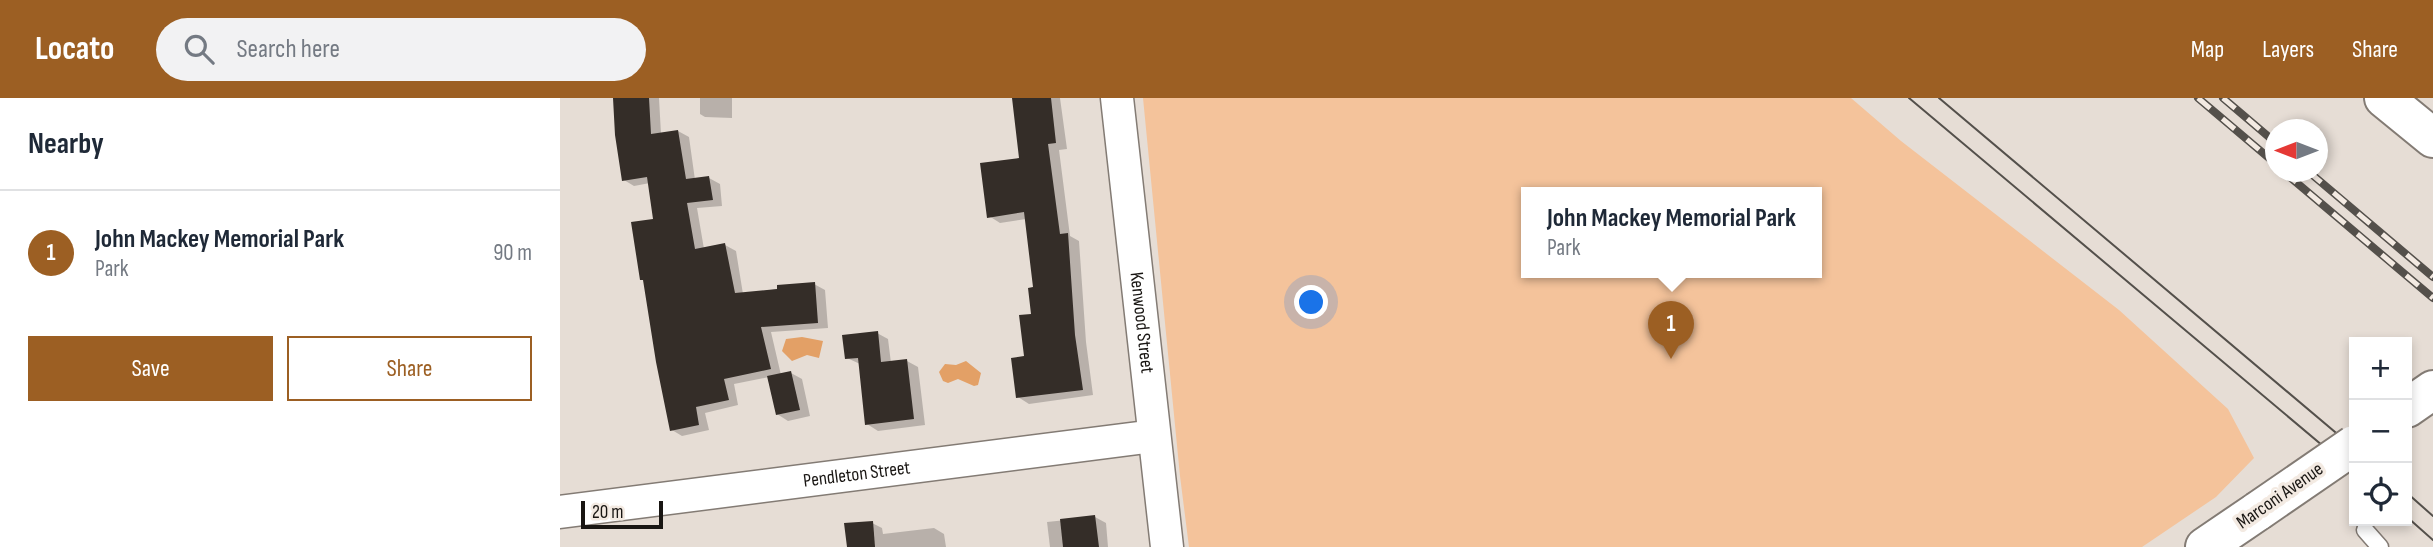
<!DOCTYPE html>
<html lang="en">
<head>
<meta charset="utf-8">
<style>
	:root { --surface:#fff; --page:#f2f2f3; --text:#1f2937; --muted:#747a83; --line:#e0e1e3; --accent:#9c5f23 }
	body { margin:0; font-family:"Sofia Sans Condensed",sans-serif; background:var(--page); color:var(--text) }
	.controls { position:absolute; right:21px; bottom:21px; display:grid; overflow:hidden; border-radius:0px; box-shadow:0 4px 10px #0003 }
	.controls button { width:63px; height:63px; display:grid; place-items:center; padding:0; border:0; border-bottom:2px solid var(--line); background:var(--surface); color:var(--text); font:35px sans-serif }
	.compass { position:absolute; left:1705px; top:21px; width:63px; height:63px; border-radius:50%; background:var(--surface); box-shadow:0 4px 10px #0003; rotate:270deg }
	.scale { position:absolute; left:21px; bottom:18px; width:82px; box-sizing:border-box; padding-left:7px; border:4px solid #191613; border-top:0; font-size:19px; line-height:24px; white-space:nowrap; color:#191613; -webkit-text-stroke:5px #f3eae2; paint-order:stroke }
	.you { position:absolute; left:752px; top:205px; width:24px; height:24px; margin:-18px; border:5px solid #fff; border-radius:50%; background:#1a73e8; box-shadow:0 0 0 10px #1a73e833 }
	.badge { display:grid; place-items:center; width:46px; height:46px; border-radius:50%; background:var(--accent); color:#fff; font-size:23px; font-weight:700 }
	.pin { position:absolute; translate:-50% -58px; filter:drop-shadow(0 2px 4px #0008) }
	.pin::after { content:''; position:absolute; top:37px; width:24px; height:21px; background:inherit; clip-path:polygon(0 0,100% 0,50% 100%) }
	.popup { position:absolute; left:961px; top:89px; width:301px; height:91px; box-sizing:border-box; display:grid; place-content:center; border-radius:0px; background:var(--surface); filter:drop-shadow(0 2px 5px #0005); font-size:23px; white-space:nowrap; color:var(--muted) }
	.popup b { font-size:26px; color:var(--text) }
	.popup::after { content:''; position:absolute; left:50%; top:100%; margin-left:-14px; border:14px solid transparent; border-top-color:var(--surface) }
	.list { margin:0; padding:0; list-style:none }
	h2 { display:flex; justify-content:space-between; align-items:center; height:91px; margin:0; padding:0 28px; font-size:30px }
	h2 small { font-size:23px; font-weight:400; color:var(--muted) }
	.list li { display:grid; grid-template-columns:46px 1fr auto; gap:21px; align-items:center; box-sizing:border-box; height:126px; padding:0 28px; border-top:2px solid var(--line) }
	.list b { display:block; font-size:26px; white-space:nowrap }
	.list p { margin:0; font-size:23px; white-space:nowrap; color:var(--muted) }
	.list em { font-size:23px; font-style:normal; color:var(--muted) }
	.actions { display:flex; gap:14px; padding:21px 28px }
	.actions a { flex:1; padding:16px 0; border:2px solid var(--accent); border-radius:0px; text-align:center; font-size:24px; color:var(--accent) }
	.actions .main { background:var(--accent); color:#fff }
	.icon { flex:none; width:38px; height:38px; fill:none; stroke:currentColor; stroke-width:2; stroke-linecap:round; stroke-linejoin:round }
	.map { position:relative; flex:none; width:1873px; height:449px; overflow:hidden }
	header { display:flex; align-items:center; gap:42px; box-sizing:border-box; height:98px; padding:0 35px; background:var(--accent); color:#fff }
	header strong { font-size:33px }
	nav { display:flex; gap:38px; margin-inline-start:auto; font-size:24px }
	.search { width:490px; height:63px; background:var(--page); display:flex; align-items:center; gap:18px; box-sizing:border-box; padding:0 24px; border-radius:38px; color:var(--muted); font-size:26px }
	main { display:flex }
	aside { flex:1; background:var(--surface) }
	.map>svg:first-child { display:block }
</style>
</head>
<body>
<header>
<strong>Locato</strong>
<div class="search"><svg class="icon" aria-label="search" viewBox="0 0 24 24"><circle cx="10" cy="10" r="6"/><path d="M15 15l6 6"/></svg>Search here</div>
<nav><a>Map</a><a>Layers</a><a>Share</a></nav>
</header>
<main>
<aside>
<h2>Nearby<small></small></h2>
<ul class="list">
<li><span class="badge">1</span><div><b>John Mackey Memorial Park</b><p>Park</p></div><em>90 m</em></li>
</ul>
<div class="actions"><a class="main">Save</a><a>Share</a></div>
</aside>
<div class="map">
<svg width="1873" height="449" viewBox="0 0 1873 449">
	<rect width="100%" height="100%" fill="#e6ddd5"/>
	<path fill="#f4c39b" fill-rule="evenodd" d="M583,0H1291L1341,43L1559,212L1668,311L1694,360L1656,399L1582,449H629L620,378ZM966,95H1256V175H966Z"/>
	<g fill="#e3a066">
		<polygon points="242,239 263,243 259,260 247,257 232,263 222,253 226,241"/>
		<polygon points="406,263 421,275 418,287 414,288 398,281 388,285 383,283 379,274 385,266 396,267"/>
	</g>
	<g fill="#0003">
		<polygon points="55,0 99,0 101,36 118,33 129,39 135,82 149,80 160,86 162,108 137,110 144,151 165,147 176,153 183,196 254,186 265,192 268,230 211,234 221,277 231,275 242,281 250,318 228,323 217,316 209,279 174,286 178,307 145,315 149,332 122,338 112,332 85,183 82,181 95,122 90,85 74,88 64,82"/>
		<polygon points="140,0 172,0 172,20 145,19 140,16"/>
		<polygon points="454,0 500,0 507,51 499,52 510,138 519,143 526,244 533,297 469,306 458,299 475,191 466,121 440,125 429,118 461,61"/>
		<polygon points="317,235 328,241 331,265 347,263 358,269 365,327 318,333 307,326 300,266 287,260"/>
		<polygon points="535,419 546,425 548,449 490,449 487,424"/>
		<polygon points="312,425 322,430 323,436 374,430 384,436 386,449 288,449"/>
	</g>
	<g fill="#342d28">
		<polygon points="53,0 89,0 91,36 118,32 126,81 149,78 153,102 127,105 135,151 165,145 175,195 217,191 217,187 255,184 258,225 201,229 211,271 164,281 169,302 136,309 139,327 110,333 96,264 83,182 80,182 71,124 93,121 87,79 62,83 55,37"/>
		<polygon points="452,0 491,0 496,45 488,46 500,136 508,135 515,237 523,292 456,300 451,260 464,258 459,217 471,216 468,190 473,189 464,114 427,120 420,65 459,60"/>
		<polygon points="318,233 321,264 347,261 354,321 305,327 298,260 285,261 282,237"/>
		<polygon points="231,273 240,312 216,317 207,278"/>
		<polygon points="535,417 539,449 503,449 500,421"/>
		<polygon points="313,423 315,449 287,449 284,425"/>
	</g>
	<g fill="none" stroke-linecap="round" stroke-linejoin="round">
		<defs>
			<polyline id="lane" points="1805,432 1820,449"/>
			<g id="street">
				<path id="s1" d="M557,0L607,449"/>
				<path id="s2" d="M0,414L594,338"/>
			</g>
			<g id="secondary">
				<polyline points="1824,0 1873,40"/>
				<polyline points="1847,310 1873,292"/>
				<polyline points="1645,449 1698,413"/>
			</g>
		</defs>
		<use href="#lane" stroke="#837b74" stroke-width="19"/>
		<use href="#street" stroke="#837b74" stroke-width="35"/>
		<use href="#secondary" stroke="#837b74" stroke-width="42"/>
		<use href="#lane" stroke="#fff" stroke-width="16"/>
		<use href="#street" stroke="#fff" stroke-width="32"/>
		<use href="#secondary" stroke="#fff" stroke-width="38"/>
		<g stroke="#54504b" stroke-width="2">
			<polyline points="1349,0 1794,374"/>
			<polyline points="1379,0 1794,350"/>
			<polyline points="1847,395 1873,418"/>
			<polyline points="1847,419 1873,442"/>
		</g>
		<defs>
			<g id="rail">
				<polyline points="1638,0 1716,66"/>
				<polyline points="1663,0 1716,45"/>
				<polyline points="1724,74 1873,200"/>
				<polyline points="1749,74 1873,179"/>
			</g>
		</defs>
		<use href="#rail" stroke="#54504b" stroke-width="8"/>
		<use href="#rail" stroke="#f3eae2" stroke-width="5" stroke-dasharray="16" stroke-linecap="butt"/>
		<defs>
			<polyline id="secondary-bridge" points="1698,413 1794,347"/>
		</defs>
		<use href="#secondary-bridge" stroke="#837b74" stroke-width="42" stroke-linecap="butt"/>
		<use href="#secondary-bridge" stroke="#fff" stroke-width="38"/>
	</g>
	<g text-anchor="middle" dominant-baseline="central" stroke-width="7" stroke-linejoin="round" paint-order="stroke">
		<g font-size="19" fill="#191613" stroke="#f3eae2">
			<text stroke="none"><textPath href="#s1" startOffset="226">Kenwood Street</textPath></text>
			<text stroke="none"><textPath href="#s2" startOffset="299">Pendleton Street</textPath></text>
			<text transform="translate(1720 398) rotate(-35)">Marconi Avenue</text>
		</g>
	</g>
</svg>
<div class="controls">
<button>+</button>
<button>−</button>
<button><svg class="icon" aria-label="locate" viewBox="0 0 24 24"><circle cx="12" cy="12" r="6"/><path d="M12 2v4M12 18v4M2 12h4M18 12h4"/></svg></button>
</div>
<svg class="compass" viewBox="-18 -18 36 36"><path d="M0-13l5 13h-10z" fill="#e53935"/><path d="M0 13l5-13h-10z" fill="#747a83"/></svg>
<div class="scale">20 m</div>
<div class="you"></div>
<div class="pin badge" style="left:1111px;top:261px">1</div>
<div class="popup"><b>John Mackey Memorial Park</b>Park</div>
</div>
</main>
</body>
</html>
